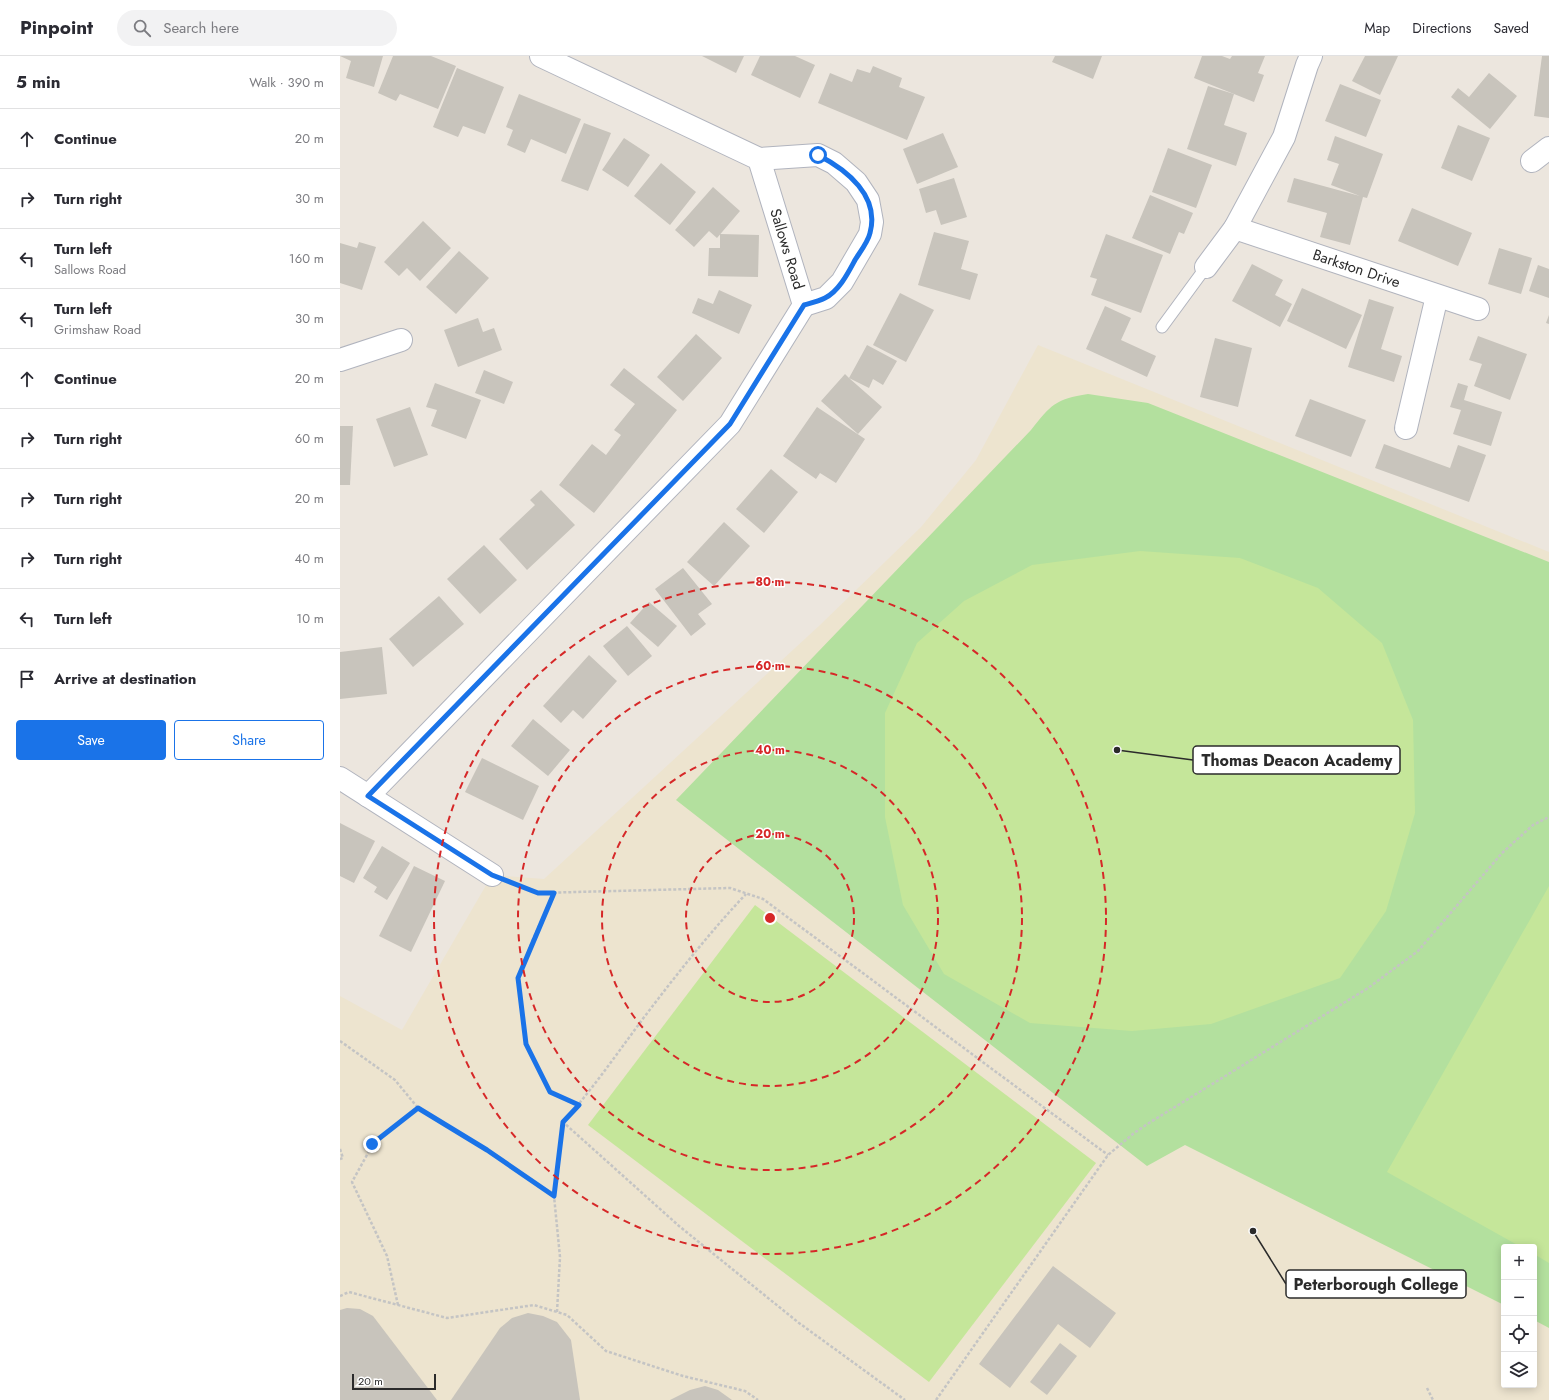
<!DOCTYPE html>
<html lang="en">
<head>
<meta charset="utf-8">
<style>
	:root { --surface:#fff; --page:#f2f2f3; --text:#2b2b33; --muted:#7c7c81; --line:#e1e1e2; --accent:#1a73e8 }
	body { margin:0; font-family:Jost,sans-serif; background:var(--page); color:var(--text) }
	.controls { position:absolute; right:12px; bottom:12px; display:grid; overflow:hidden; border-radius:4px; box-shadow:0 2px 10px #0003 }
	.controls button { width:36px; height:36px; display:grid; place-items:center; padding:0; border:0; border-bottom:1px solid var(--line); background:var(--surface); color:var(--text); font:20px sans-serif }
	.scale { position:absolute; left:12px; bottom:10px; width:84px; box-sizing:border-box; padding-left:4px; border:2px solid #2b2b2b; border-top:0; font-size:11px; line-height:14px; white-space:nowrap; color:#2b2b2b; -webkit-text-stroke:3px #fff; paint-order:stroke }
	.stop { position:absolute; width:12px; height:12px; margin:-9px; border:3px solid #1a73e8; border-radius:50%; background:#fff }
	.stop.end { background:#1a73e8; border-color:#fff; box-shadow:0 1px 4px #0008 }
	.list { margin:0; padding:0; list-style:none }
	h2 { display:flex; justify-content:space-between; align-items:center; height:52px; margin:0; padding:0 16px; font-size:17px }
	h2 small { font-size:13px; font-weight:400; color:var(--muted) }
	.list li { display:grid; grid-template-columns:26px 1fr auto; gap:12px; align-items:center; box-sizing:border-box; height:60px; padding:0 16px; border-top:1px solid var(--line) }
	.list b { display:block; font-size:15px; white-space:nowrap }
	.list p { margin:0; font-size:13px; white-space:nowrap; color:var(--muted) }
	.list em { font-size:13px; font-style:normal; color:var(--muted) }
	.actions { display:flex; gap:8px; padding:12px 16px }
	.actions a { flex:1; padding:9px 0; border:1px solid var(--accent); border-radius:4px; text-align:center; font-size:14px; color:var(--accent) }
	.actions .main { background:var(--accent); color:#fff }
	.icon { flex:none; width:22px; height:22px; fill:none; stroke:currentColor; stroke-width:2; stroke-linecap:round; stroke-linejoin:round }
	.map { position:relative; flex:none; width:1209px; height:1344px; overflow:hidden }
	header { display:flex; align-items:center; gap:24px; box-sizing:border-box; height:56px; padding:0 20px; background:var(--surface); border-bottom:1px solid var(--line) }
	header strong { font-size:19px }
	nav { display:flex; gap:22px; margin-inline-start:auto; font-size:14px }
	.search { width:280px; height:36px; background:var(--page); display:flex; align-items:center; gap:10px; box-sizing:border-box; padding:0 14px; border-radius:22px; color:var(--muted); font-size:15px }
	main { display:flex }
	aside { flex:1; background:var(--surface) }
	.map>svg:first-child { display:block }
</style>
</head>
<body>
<header>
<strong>Pinpoint</strong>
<div class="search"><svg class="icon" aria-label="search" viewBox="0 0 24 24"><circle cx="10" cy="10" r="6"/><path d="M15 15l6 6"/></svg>Search here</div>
<nav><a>Map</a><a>Directions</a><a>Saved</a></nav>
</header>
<main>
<aside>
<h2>5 min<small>Walk · 390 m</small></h2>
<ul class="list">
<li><svg class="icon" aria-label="ahead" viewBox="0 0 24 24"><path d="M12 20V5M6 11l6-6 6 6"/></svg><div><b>Continue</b></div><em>20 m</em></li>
<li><svg class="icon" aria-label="right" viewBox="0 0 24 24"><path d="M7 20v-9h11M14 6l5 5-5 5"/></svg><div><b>Turn right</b></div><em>30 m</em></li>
<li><svg class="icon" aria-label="left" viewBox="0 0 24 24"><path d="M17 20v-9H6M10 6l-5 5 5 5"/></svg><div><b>Turn left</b><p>Sallows Road</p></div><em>160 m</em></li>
<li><svg class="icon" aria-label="left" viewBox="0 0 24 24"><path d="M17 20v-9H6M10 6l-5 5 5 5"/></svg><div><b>Turn left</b><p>Grimshaw Road</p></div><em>30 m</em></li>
<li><svg class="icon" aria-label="ahead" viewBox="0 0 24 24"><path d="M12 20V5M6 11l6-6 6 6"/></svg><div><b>Continue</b></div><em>20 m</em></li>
<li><svg class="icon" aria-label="right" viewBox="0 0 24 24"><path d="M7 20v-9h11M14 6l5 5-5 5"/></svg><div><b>Turn right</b></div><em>60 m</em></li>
<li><svg class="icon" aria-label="right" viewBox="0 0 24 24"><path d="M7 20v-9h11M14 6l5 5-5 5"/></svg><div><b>Turn right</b></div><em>20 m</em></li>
<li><svg class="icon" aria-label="right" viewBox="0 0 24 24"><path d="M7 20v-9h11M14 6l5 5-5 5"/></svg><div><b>Turn right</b></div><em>40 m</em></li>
<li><svg class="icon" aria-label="left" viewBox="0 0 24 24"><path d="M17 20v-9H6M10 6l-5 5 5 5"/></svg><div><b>Turn left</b></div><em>10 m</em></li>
<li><svg class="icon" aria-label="arrive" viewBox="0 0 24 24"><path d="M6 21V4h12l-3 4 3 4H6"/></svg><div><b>Arrive at destination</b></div></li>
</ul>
<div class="actions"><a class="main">Save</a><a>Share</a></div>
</aside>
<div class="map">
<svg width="1209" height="1344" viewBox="0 0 1209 1344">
	<rect width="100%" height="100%" fill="#ece6de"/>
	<path fill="#ede4cf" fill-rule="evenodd" d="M698,289L1209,496V1344H0V940L62,974L152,819L204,823L480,569L581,471L636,404ZM1164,1191H1194V1329H1164Z"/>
	<path fill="#b3e09e" d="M748,338L808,347L1209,506V1272L1194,1264V1191H1164V1249L845,1089L807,1110L336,744L691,374C711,349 715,343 748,338Z"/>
	<g fill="#c5e69a">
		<polygon points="800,495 900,502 978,532 1042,587 1073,664 1075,757 1046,855 1000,922 871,968 792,975 690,967 604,918 563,849 545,761 545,657 577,587 624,545 692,509"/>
		<polygon points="1209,830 1209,1207 1194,1198 1194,1191 1181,1191 1047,1116"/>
		<polygon points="415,849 756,1107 589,1326 248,1069"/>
	</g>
	<g fill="#c8c4bc">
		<polygon points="0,0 43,0 34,31 6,22 11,5"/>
		<polygon points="53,0 91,0 116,10 98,53 60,38 56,45 38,37"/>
		<polygon points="362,0 404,0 396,17"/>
		<polygon points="420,0 455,0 475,9 460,42 411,19"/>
		<polygon points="715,0 762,0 753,23 712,6"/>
		<polygon points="862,0 882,0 890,3 892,0 925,0 918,17 924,19 914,46 854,22"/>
		<polygon points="1025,0 1058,0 1040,39 1012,25"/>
		<polygon points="1202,0 1209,0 1209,62 1194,60"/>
		<polygon points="533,10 562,22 559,31 585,41 567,84 478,47 490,17 512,26 517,13 530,17"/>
		<polygon points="117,12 164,31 145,78 123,70 118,81 93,71"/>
		<polygon points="1149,17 1177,40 1150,73 1111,41 1118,32 1129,41"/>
		<polygon points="1000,28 1041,44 1026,81 985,65"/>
		<polygon points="868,30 894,38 884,69 907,77 896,110 847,93"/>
		<polygon points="179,38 241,63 226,98 191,83 185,97 167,89 173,74 166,71"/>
		<polygon points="244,67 271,77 248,135 221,125"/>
		<polygon points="1118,69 1150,82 1132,125 1101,112"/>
		<polygon points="603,77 618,111 577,128 563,93"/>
		<polygon points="995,80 1043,98 1027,142 1023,141 1010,189 980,181 987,157 947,146 954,122 1020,140 991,129 999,108 987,104"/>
		<polygon points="284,82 310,99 288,131 262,114"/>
		<polygon points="828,92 872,109 856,152 812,136"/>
		<polygon points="321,107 356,136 330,169 294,140"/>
		<polygon points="614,122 627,161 601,169 596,154 586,157 579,133"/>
		<polygon points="373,131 400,155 377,182 369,175 354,191 335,174"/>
		<polygon points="810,139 853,157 844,178 839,176 830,198 792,182"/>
		<polygon points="1072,152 1132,177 1118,210 1058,185"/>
		<polygon points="83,165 111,192 80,225 67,212 59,220 44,206"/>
		<polygon points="594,176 629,185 621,213 638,218 630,244 578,229"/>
		<polygon points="380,178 419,179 418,221 368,220 369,192 380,192"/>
		<polygon points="766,178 823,199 801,257 751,239 757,223 750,221"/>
		<polygon points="19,186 36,191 22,234 0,227 0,187 17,192"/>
		<polygon points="1159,192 1192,202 1181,238 1148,228"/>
		<polygon points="119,195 149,222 116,258 86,231"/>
		<polygon points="912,208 943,224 935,239 952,248 940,271 892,245"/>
		<polygon points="1198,209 1209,213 1209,242 1189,235"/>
		<polygon points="962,232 1022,259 1006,293 947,265"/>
		<polygon points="379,234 412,249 399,278 352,257 358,242 373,248"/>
		<polygon points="560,237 594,254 566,306 533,289"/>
		<polygon points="1029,243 1054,251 1041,293 1062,300 1054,326 1008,311"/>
		<polygon points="765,250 791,262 781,284 816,300 807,321 746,293"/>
		<polygon points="1209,259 1209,268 1206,267"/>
		<polygon points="138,262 143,276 154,272 162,294 118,311 104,274"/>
		<polygon points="356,278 382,302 343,345 317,321"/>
		<polygon points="1138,280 1187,298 1170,344 1134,330 1142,308 1129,304"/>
		<polygon points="875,282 912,292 898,351 860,341"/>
		<polygon points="527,289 557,305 543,329 533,323 529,332 509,322 542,351 518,378 481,345 505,318 509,322"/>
		<polygon points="284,312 337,354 254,457 219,429 252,388 266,399 281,379 274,374 295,348 270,329"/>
		<polygon points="144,314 173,326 164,348 135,337"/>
		<polygon points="95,327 141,344 126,383 91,370 97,354 86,351"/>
		<polygon points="1118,327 1128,330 1124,344 1162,356 1151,390 1113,378 1121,354 1110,351"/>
		<polygon points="970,343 1026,364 1011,401 955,380"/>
		<polygon points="70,351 88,399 54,411 36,363"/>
		<polygon points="477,351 525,383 496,427 480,417 476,423 443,400"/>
		<polygon points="0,370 13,370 10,429 0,429"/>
		<polygon points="1044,388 1110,412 1118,389 1146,399 1129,446 1035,412"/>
		<polygon points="431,413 458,436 424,477 396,453"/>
		<polygon points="201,434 235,469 187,514 159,483 195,449 190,444"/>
		<polygon points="384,466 410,490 374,530 347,506"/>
		<polygon points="144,489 177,524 140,558 107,523"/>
		<polygon points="343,512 372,548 358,558 366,568 351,580 315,533"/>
		<polygon points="99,540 124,568 73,611 49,583"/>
		<polygon points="309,546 337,570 318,591 290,567"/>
		<polygon points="287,570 312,600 288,620 263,590"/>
		<polygon points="42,591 47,638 0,643 0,596"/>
		<polygon points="249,599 277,625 243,663 233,654 221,667 203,650"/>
		<polygon points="193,663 230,694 208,720 171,690"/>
		<polygon points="142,702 199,730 183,764 125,736"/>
		<polygon points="0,767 35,785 14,827 0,820"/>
		<polygon points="42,790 70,807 47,844 34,836 37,831 23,822"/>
		<polygon points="74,810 105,825 71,896 39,880"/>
		<polygon points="713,1210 776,1257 750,1292 718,1268 670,1332 639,1308"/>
		<polygon points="7,1252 20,1253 33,1260 97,1344 0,1344 0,1254"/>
		<polygon points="188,1257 203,1260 217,1266 231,1284 240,1344 111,1344 160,1272 172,1262"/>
		<polygon points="720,1287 737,1300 707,1339 690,1326"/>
		<polygon points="365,1330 378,1334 392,1344 330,1344 350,1334"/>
	</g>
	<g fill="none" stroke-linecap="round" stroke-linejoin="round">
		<defs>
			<polyline id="lane" points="822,271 866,211"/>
			<g id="street">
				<polyline points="419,103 478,99 494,107 516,126 528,144 532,166 530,178 502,226 486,242 464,249"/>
				<polyline points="1192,105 1209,92"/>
				<path id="s1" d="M895,172L1138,253"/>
				<polyline points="866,211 895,172 944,81 967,9 971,0"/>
				<polyline points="0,304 61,284"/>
				<polyline points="1066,372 1097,240"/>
				<polyline points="0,722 152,819"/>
				<polyline points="28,740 390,368 464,249 419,103 201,0"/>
			</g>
		</defs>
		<use href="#lane" stroke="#b1b4be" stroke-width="13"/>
		<use href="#street" stroke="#b1b4be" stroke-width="24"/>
		<g stroke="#c4c4c4" stroke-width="2.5" stroke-dasharray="3 2" stroke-linecap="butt">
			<polyline points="175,828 198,837 390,832 423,843 768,1099"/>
			<polyline points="214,837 193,883 178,922 186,988 210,1036 239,1049"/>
			<polyline points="0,985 55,1024 78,1052"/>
			<path d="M223,1066C253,1033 278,996 305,960C337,918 370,876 406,838"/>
			<polyline points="0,1093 3,1102 0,1103"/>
			<polyline points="0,1240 9,1236 107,1262 194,1249 227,1259 266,1295 343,1320 405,1335 418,1344"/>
			<polyline points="58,1249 47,1200 12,1126 33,1088 78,1052 147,1094 214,1140"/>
			<polyline points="217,1256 220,1201 214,1140 223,1066 339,1170 459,1267 565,1344"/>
			<polyline points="1087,1332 1093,1344"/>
			<polyline points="596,1344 768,1099 794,1077 809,1067 1028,932 1078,895 1162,797 1193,769 1209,761"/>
		</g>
		<use href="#lane" stroke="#fff" stroke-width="11"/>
		<use href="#street" stroke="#fff" stroke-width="22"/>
	</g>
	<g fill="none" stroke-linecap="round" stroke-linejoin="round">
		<path stroke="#1a73e8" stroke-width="5" d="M32,1088L78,1052L147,1094L214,1140L223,1066L239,1049L210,1036L186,988L178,922L214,837H198L152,819L28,740L390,368L464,249C471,247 479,245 485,242C499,235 508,217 515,204C520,196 528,186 530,177C540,140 507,114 478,99"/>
	</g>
	<g fill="none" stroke="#d62828" stroke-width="2" stroke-dasharray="7 5">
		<circle cx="430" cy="862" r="84"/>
		<circle cx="430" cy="862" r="168"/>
		<circle cx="430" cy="862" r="252"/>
		<circle cx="430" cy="862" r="336"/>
	</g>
	<g text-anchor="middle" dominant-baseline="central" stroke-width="3" stroke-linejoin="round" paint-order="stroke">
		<g font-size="15" fill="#2b2b2b" stroke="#fff">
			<text transform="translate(447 193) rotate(73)">Sallows Road</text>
			<text stroke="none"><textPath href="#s1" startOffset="128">Barkston Drive</textPath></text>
		</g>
	</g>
	<circle cx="430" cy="862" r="6" fill="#d62828" stroke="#fff" stroke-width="2"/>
	<g font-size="12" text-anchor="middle" font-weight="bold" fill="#d62828" stroke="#fff" stroke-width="3" stroke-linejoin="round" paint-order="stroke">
		<text x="430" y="530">80 m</text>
		<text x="430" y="614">60 m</text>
		<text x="430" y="698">40 m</text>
		<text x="430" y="782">20 m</text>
	</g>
	<path fill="none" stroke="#2b2b2b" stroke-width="1.5" d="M777 694L853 704M913 1175L946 1228"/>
	<g fill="#2b2b2b" stroke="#fff" stroke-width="1.5">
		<circle cx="777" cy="694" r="4"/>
		<circle cx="913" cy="1175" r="4"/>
	</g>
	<g fill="#fff" stroke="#2b2b2b" stroke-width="1.5">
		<rect x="853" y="690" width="207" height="28" rx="4"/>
		<rect x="946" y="1214" width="180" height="28" rx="4"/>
	</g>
	<g font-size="16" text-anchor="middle" font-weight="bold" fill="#2b2b2b">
		<text x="957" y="710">Thomas Deacon Academy</text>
		<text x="1036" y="1234">Peterborough College</text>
	</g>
</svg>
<div class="controls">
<button>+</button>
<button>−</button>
<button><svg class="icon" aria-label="locate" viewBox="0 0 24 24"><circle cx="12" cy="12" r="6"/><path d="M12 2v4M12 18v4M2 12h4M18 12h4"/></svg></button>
<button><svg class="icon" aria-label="layers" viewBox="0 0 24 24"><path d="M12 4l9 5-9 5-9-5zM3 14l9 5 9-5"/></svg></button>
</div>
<div class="scale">20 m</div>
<div class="stop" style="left:478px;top:99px"></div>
<div class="stop end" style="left:32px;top:1088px"></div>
</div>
</main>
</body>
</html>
